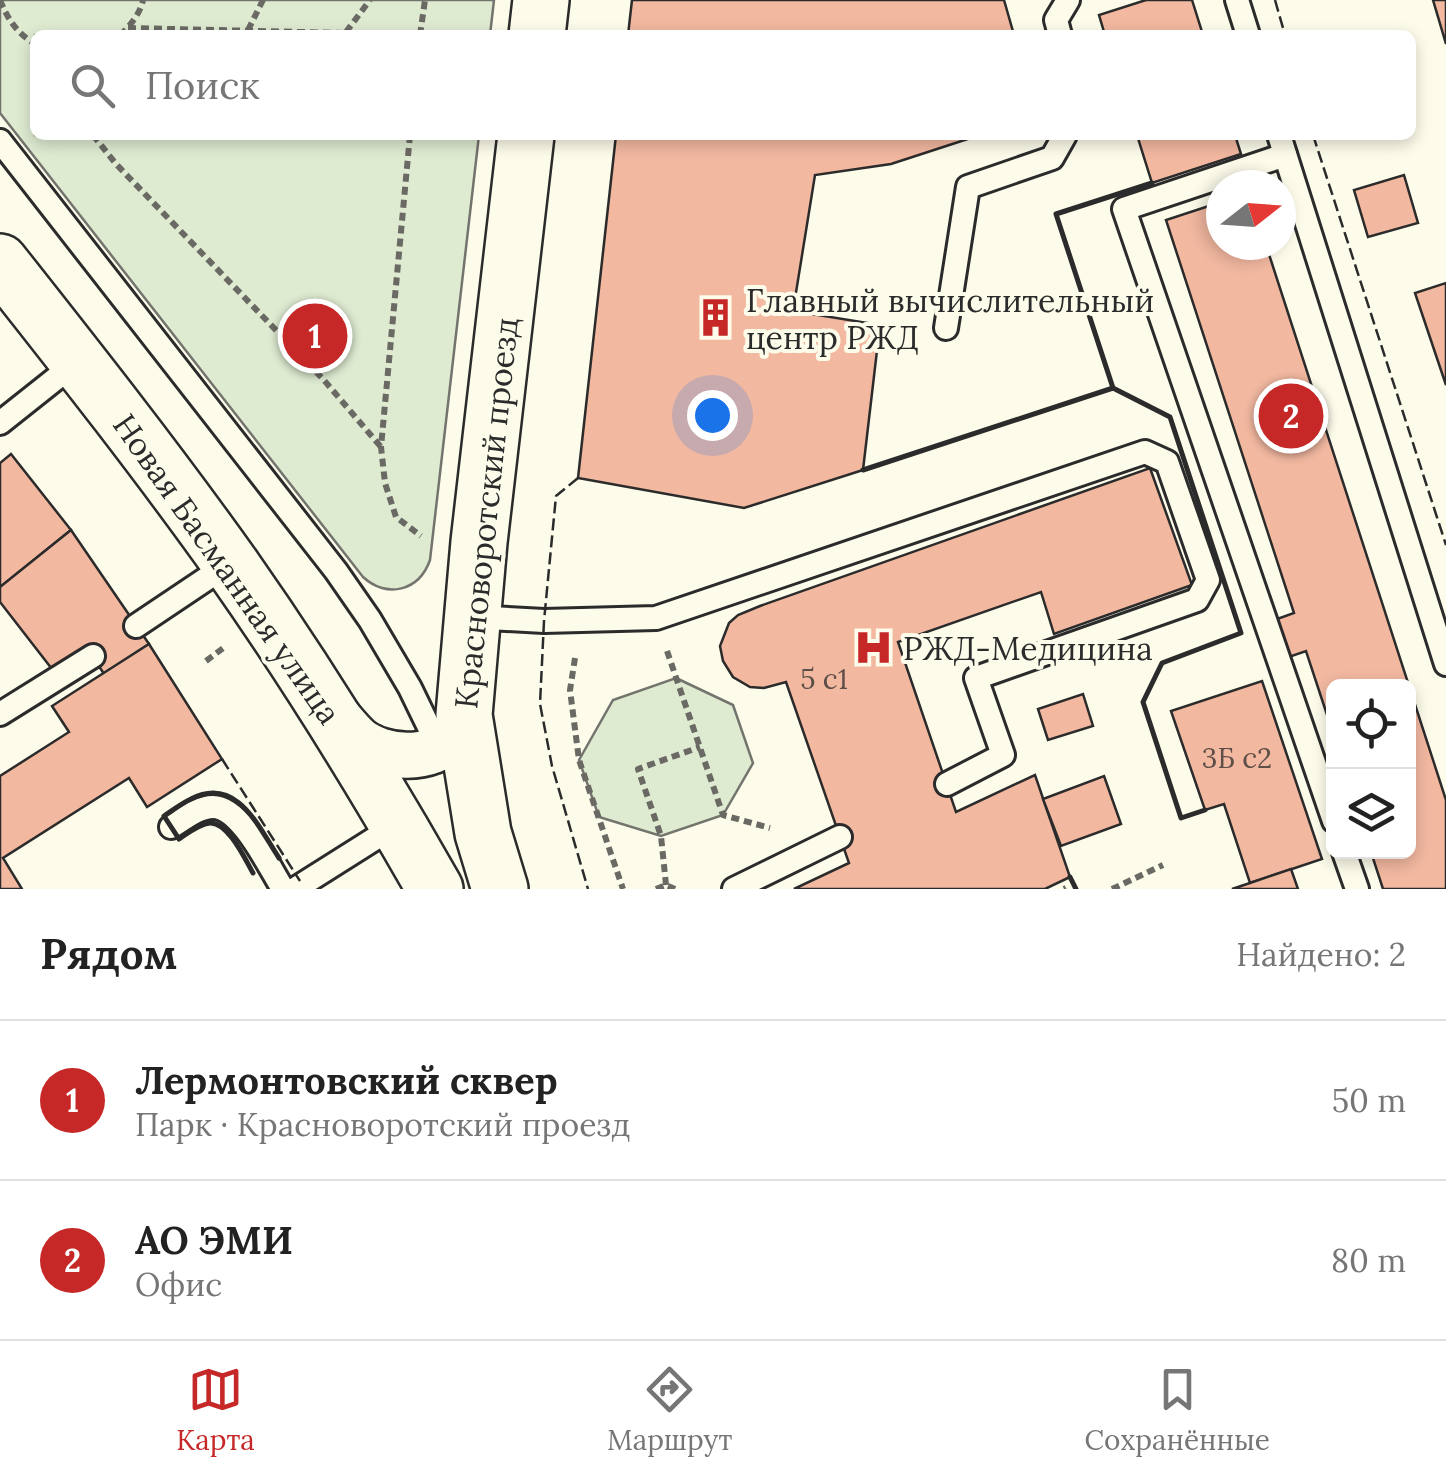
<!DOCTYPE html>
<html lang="ru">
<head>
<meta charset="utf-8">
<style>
	:root { --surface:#fff; --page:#f6f6f6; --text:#222; --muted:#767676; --line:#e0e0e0; --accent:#c62828 }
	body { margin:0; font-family:Lora,serif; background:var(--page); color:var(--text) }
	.controls { position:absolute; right:30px; bottom:30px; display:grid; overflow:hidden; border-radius:15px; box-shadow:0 5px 15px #0003 }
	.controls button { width:90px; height:90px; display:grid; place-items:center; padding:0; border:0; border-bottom:2px solid var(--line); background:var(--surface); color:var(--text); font:50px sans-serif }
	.compass { position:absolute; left:1206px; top:170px; width:90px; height:90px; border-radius:50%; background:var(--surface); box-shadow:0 5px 15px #0003; rotate:73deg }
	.you { position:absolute; left:712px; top:415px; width:35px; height:35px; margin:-25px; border:8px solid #fff; border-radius:50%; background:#1a73e8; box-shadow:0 0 0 15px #1a73e833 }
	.badge { display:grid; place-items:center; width:65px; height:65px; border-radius:50%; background:var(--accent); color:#fff; font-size:32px; font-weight:700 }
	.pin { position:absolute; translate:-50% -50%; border:5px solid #fff; box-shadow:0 2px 10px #0006 }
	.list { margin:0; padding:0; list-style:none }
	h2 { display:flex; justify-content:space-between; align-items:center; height:130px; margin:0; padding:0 40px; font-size:42px }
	h2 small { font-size:32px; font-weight:400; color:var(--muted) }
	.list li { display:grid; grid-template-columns:65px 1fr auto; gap:30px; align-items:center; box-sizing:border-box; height:160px; padding:0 40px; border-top:2px solid var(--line) }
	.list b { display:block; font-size:38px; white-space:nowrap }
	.list p { margin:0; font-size:32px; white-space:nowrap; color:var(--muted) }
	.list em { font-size:32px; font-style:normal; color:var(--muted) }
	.icon { flex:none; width:55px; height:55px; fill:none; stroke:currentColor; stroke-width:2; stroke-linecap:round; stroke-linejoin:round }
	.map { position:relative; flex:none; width:1446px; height:889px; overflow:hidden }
	.search { position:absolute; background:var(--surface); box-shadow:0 5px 15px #0003; left:30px; right:30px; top:30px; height:110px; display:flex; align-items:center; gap:25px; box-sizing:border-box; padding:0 35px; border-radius:15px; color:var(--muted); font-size:38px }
	.sheet { height:450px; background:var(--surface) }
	nav { display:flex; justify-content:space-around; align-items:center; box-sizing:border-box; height:140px; border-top:2px solid var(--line); background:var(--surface); font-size:28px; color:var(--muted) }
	nav a { display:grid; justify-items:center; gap:5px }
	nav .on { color:var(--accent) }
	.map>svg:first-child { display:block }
</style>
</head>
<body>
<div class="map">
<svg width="1446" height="889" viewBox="0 0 1446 889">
	<rect width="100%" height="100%" fill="#fdfbea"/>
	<g fill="#deebd1" stroke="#74746e" stroke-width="2.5">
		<path d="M0,0H494L490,35H35V135H479L430,560C419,591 387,599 363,577L0,113Z"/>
		<polygon points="676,678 733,705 753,763 723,815 661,836 599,817 579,760 613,700"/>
	</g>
	<g fill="#f2b8a0" stroke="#2b2b2b" stroke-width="2.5">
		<polygon points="632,0 1004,0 1014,35 628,35"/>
		<polygon points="1146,0 1192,0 1203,35 1105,35 1099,15"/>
		<polygon points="1433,0 1446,0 1446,44"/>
		<polygon points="616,135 980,135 891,164 815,175 793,311 880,325 863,470 744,508 578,478"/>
		<polygon points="1137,135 1235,135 1241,154 1152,183"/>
		<polygon points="1404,175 1418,223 1368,237 1354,190"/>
		<polygon points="1221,202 1221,245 1266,245 1446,800 1446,889 1383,889 1371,852 1408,852 1408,686 1334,686 1334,736 1306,651 1289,657 1277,619 1294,613 1166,220"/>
		<polygon points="1446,283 1446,385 1415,293"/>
		<polygon points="11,454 71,530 0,587 0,463"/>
		<polygon points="1150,468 1192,585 1054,634 1041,592 898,642 956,812 1035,775 1070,877 1045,889 794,889 849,863 786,682 764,688 750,687 733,677 723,661 720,646 729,623 738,615 760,606"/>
		<polygon points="71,530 149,644 104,674 86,646 52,669 0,602 0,587"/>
		<polygon points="149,644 222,759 147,807 129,778 3,858 22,889 0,889 0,776 69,732 52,706"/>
		<polygon points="1262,681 1322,859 1250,883 1224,804 1205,810 1171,711"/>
		<polygon points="1083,694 1093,726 1048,740 1038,709"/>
		<polygon points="1104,776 1121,824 1061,846 1043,799"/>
		<polygon points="1291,869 1298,889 1232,889 1250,883"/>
	</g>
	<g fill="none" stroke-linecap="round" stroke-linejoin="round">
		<defs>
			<g id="service">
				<polyline points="1237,0 1248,35"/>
				<polyline points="1060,35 1056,20 1068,0"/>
				<polyline points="1279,135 1446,664"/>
				<polyline points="0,141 336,571 370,620 410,688 442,754"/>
				<polyline points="1285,155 1124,209 1334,821"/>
				<polyline points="946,328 968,187 1052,158 1065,135"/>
				<polyline points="0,423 78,361"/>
				<polyline points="472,617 544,621 656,618 1145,452 1167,462 1208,580 1197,600 976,678 1003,755 947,784"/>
				<polyline points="136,626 230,563"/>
				<polyline points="0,714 93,656"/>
				<path d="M171,827C184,819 198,807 213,807C241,807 269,867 283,889"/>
				<polyline points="1344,852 1357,889"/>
				<polyline points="295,889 398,824"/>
				<polyline points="734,889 840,837"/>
			</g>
			<path id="minor" d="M337,716C344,724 351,733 359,740C383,759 432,763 453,736C457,730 460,721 464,715"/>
			<g id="secondary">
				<polyline points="537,35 541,0"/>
				<path d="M0,262C79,362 158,462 232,566C305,670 372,778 435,889"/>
				<polyline points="500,889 483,833 464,715 479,542 526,135"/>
			</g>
		</defs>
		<use href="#service" stroke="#2b2b2b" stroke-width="28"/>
		<use href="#minor" stroke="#2b2b2b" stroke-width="50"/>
		<use href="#secondary" stroke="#2b2b2b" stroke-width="60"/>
		<g stroke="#6a6964" stroke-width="6" stroke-dasharray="8 5" stroke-linecap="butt">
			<path d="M0,0C8,20 17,33 35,44"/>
			<polyline points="128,28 345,33 362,35"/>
			<polyline points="248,30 263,0"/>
			<polyline points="346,32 370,0"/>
			<path d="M120,35C130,26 140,14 143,0"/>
			<polyline points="420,35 425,0"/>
			<polyline points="93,135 116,164 323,379 381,447"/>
			<polyline points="410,135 381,447 385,483 396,517 421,536"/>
			<polyline points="667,651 723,815 770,828"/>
			<polyline points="575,658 570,690 579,760 623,889"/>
			<polyline points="206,661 226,646"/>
			<polyline points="666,885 661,836 638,769 700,747"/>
			<polyline points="656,889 666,885 675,889"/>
			<polyline points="1064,889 1066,888"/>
			<polyline points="1112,889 1163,865"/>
		</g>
		<use href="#service" stroke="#fdfbea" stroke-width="22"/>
		<use href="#minor" stroke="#fdfbea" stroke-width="45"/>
		<use href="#secondary" stroke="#fdfbea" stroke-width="55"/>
		<g stroke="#2b2b2b" stroke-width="2.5" stroke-dasharray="12 5" stroke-linecap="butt">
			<polyline points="1275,0 1285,35"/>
			<polyline points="1313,135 1446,545"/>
			<polyline points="578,478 556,496 544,621 540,704 552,766 588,889"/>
			<polyline points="222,759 300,881"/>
		</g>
		<g stroke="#2b2b2b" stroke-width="5">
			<polyline points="1113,388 1056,214 1152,183"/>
			<polyline points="863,470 1113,388 1170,417 1241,633 1162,663 1143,702 1181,818 1205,810"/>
			<path d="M253,873C245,859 228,822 210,823C199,824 188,833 179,839L164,816C173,810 182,803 191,799C237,775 259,828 279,858"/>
			<polyline points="1070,877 1076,889"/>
		</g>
	</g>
	<defs>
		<symbol id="building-bare" viewBox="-9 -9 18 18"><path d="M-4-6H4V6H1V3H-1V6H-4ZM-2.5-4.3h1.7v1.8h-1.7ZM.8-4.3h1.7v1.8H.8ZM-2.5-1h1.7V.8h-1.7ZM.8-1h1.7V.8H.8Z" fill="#c62828" stroke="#fdfbea" stroke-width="2.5" paint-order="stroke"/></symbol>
		<symbol id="hospital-bare" viewBox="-9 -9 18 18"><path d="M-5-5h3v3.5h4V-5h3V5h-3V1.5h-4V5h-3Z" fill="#c62828" stroke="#fdfbea" stroke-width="2.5" paint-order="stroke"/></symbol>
	</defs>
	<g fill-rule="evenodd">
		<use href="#building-bare" x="688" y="290" width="55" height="55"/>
		<use href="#hospital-bare" x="846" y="620" width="55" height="55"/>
	</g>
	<g text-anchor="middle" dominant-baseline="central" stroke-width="8" stroke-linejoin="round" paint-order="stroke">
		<g font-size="28" fill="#5d4e48">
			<text x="824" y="679">5 с1</text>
			<text x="1237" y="758">3Б с2</text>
		</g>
		<g font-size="32" fill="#2b2b2b" stroke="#fdfbea" text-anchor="start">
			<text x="746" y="300">Главный вычислительный<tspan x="746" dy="37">центр РЖД</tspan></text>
			<text x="903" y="648">РЖД-Медицина</text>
		</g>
		<g font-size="32" fill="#2b2b2b" stroke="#fdfbea">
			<text transform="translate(486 513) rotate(-84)">Красноворотский проезд</text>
			<text transform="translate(227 569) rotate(55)">Новая Басманная улица</text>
		</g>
	</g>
</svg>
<div class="controls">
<button><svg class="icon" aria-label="locate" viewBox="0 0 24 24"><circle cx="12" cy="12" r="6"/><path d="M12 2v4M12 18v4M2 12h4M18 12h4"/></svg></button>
<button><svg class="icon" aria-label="layers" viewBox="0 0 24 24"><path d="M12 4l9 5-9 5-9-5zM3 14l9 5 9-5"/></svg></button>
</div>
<svg class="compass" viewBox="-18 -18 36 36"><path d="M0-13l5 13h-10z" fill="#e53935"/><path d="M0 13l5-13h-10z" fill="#767676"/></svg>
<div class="you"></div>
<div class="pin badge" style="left:315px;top:336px">1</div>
<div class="pin badge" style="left:1291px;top:416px">2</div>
<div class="search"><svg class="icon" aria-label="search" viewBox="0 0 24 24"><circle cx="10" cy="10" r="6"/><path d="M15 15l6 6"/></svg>Поиск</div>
</div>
<section class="sheet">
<h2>Рядом<small>Найдено: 2</small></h2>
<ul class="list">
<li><span class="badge">1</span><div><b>Лермонтовский сквер</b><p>Парк · Красноворотский проезд</p></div><em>50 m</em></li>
<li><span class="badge">2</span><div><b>АО ЭМИ</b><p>Офис</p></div><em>80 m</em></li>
</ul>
</section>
<nav>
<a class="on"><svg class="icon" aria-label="map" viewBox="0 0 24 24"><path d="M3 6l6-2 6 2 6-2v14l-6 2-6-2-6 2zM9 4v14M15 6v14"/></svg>Карта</a>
<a><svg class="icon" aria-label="directions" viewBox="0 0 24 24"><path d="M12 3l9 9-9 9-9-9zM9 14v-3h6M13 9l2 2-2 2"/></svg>Маршрут</a>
<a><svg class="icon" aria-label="saved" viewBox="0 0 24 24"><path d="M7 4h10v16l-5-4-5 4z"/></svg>Сохранённые</a>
</nav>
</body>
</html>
